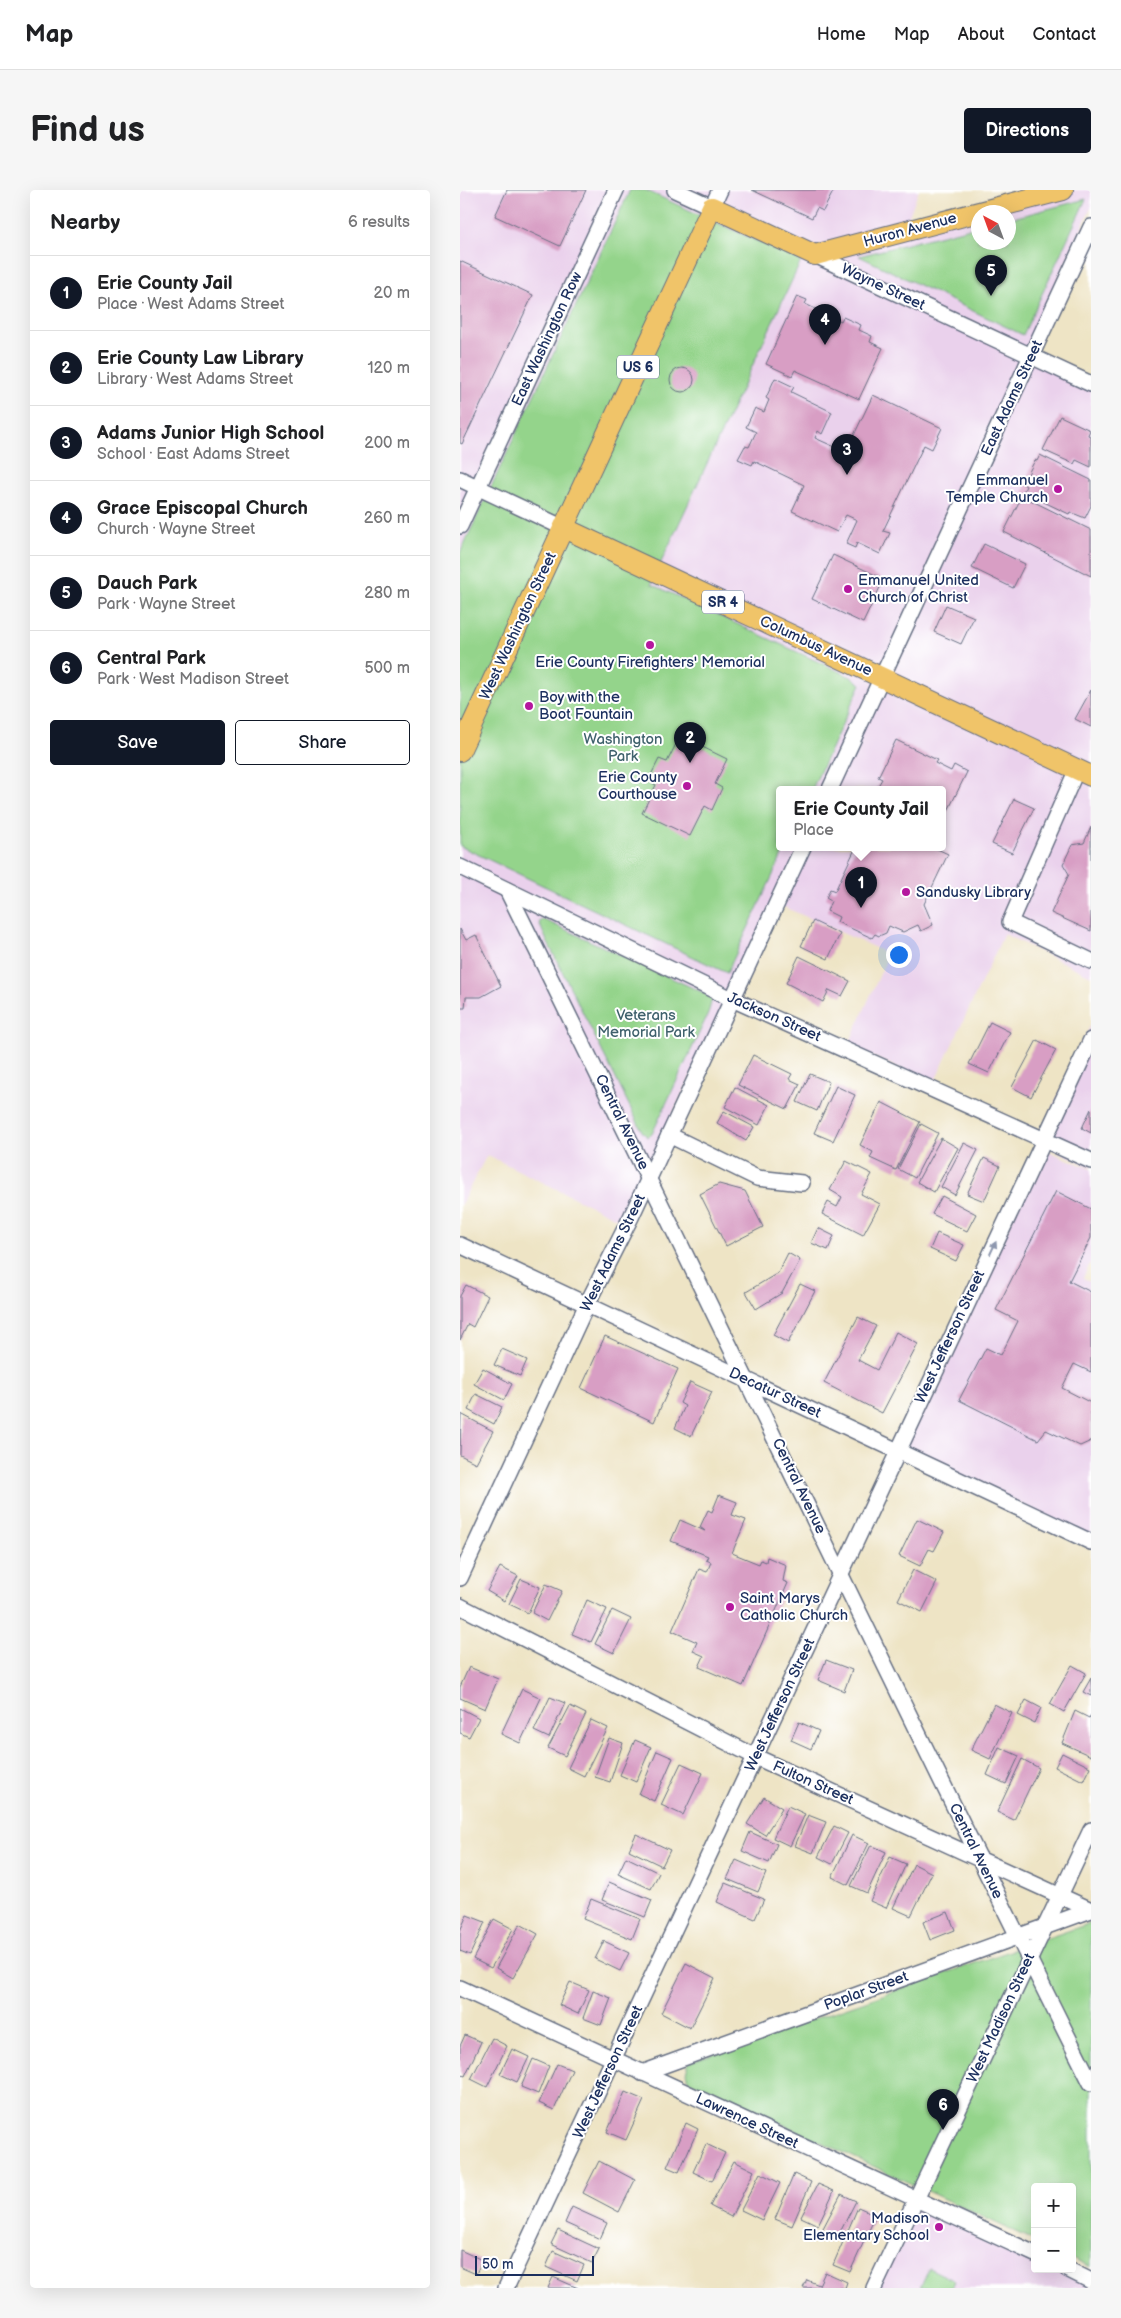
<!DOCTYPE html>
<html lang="en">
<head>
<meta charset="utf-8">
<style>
	:root { --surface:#fff; --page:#f6f6f6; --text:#202124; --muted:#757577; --line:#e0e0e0; --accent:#111827 }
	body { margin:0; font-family:"Balsamiq Sans",sans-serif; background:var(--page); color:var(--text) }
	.controls { position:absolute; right:15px; bottom:15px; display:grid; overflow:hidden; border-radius:5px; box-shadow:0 5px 20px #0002 }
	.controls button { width:45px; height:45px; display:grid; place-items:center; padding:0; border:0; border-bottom:1px solid var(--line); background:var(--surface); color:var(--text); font:25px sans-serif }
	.compass { position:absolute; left:511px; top:15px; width:45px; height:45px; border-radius:50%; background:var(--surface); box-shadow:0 5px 20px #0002; rotate:319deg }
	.scale { position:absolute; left:15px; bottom:12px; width:119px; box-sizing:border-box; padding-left:5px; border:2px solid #1b2f5e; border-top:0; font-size:14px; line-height:18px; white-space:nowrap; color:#1b2f5e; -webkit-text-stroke:4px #fff; paint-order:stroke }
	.you { position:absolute; left:438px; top:764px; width:18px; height:18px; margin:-12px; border:4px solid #fff; border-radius:50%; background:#1a73e8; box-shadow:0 0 0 8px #1a73e833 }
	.badge { display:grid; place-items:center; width:32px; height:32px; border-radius:50%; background:var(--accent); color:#fff; font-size:16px; font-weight:700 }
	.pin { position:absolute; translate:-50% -41px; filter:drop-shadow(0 1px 2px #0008) }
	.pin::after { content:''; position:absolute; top:26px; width:18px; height:15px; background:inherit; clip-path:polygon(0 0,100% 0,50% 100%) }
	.popup { position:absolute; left:316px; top:596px; width:170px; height:65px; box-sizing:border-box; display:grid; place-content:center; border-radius:5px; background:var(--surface); filter:drop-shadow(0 1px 4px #0005); font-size:16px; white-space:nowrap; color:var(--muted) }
	.popup b { font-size:19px; color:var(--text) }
	.popup::after { content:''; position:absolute; left:50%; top:100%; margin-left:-10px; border:10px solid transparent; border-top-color:var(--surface) }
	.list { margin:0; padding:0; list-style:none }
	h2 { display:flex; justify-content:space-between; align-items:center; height:65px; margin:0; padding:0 20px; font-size:21px }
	h2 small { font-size:16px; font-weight:400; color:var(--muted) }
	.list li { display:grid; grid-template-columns:32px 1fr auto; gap:15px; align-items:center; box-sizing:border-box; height:75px; padding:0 20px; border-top:1px solid var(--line) }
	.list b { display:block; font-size:19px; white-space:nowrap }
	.list p { margin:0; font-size:16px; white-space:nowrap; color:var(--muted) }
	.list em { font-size:16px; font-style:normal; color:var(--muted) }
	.actions { display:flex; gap:10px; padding:15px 20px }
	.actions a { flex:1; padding:11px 0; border:1px solid var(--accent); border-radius:5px; text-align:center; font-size:18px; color:var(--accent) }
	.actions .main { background:var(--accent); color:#fff }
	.map { position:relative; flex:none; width:631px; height:2098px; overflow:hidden; border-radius:5px }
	header { display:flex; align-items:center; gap:30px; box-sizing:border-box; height:70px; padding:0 25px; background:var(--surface); border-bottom:1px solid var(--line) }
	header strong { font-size:24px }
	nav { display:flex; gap:28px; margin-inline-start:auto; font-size:18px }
	.intro { display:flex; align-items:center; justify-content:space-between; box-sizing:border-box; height:120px; padding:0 30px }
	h1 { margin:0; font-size:35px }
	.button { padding:12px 22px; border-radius:5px; background:var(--accent); color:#fff; font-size:18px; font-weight:700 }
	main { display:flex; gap:30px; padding:0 30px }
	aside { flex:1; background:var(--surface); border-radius:5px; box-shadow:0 5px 20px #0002 }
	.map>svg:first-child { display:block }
</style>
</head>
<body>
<header>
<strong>Map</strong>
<nav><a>Home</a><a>Map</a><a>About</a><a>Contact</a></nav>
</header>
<div class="intro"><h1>Find us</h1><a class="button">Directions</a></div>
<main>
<aside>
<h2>Nearby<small>6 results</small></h2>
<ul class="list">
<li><span class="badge">1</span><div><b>Erie County Jail</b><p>Place · West Adams Street</p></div><em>20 m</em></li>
<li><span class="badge">2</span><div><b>Erie County Law Library</b><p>Library · West Adams Street</p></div><em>120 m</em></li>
<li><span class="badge">3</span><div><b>Adams Junior High School</b><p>School · East Adams Street</p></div><em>200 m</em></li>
<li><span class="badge">4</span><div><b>Grace Episcopal Church</b><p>Church · Wayne Street</p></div><em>260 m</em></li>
<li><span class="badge">5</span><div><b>Dauch Park</b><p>Park · Wayne Street</p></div><em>280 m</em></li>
<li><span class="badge">6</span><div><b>Central Park</b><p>Park · West Madison Street</p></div><em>500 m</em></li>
</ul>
<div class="actions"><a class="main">Save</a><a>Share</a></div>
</aside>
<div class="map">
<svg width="631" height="2098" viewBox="0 0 631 2098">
	<rect width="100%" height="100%" fill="#fff"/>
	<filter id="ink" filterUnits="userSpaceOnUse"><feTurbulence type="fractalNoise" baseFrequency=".02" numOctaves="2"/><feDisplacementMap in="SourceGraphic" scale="10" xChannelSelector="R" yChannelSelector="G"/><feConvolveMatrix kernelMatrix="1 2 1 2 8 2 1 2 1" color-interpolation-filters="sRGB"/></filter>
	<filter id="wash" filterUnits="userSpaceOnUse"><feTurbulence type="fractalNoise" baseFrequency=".0096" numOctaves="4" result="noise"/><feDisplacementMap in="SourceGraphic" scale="20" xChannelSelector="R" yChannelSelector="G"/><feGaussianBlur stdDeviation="1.12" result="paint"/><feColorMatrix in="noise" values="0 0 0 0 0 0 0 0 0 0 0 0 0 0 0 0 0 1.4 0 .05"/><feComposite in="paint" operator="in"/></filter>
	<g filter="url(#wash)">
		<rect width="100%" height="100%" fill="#eee4c5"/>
		<g fill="#ead1ec" fill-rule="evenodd">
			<path d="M0,0H459L447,31L574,0H631V18L562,166L631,198V786L544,744L474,893L388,856L429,764L313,712L162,1031L27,965L0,1016ZM518,22H548V52H518ZM320,599H482V657H320Z"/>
			<polygon points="631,834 631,977 577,952"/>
			<polygon points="585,960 631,979 631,1072 623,1088 631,1092 631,1347 444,1259"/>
			<polygon points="456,2009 575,2064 575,2079 607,2079 631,2098 414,2098"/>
		</g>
		<g fill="#94d48b" stroke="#588274">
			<polygon points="170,0 185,0 341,71 191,394 391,487 401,494 352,599 320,599 320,657 326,657 267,783 0,656 0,363"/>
			<polygon points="626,9 563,145 399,66 518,36 518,52 548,52 549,29"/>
			<polygon points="82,729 244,803 252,809 248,824 192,944 188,947 183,943 87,751 79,733"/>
			<polygon points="631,1733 631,2077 612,2068 612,1997 575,1997 575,2051 229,1891 226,1883 229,1872"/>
			<polygon points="469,2078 495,2091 492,2098 460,2098"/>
		</g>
		<g id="blocks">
			<g fill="#d89ec4">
				<polygon points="47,0 126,0 100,56 35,26"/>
				<polygon points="292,0 374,0 363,21 357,18 352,28"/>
				<polygon points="0,71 73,105 2,254 0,253"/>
				<polygon points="337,106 347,110 345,114 381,131 383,127 401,135 399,140 412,146 410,152 423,158 399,209 335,180 332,186 306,174"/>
				<circle cx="222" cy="190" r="12"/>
				<polygon points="315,188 334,197 331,202 372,222 362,244 358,241 355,248 386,262 413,205 482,238 472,259 464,255 423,341 430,343 420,364 397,353 395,358 386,354 397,330 386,325 377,342 332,321 344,295 294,271 292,275 278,269 285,256 289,257 296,242 286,237 295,218 304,222 309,210 306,208"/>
				<polygon points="600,226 630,240 628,245 631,247 631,277 616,270 614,274 583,260"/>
				<polygon points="580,265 631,290 631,316 625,328 610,322 609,324 563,302 566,296 563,294 575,270 577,271"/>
				<polygon points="562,306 631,340 631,386 544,342"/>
				<polygon points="524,354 565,374 553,398 512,378"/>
				<polygon points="373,365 424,389 403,433 352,409"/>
				<polygon points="486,415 514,427 501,454 474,442"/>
				<polygon points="631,500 631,537 615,529"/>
				<polygon points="220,546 267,569 255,594 262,598 252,620 245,616 230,646 182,623 196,595 188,591 199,569 207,572"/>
				<polygon points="436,550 477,570 475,573 491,581 494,575 507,582 482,633 482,599 416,599 422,589 418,587"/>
				<polygon points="554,609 574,618 552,663 532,654"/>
				<polygon points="631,637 631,741 591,723 609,684 603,674 612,655 624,653"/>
				<polygon points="396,657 473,657 488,664 464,714 473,735 461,741 458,735 443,742 429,736 426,743 419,746 415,744 412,748 377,732 379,727 367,721 371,711 366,708 370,699 375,701"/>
				<polygon points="353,731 380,744 368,769 341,756"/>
				<polygon points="0,739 6,750 16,745 41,796 21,807 6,807 5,818 0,818"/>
				<polygon points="339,766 390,791 382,806 369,800 363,812 326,793"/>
				<polygon points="530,832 550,842 529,883 509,874"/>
				<polygon points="577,850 596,860 571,907 552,897"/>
				<polygon points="293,865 332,884 329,889 340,894 327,919 278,895"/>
				<polygon points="350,884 369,892 357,921 337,912"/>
				<polygon points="376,896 395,905 373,951 354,943"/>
				<polygon points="275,897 309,915 299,935 265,917"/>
				<polygon points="421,912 460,932 436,980 410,968 413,962 400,955"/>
				<polygon points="631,919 631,943 622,938"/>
				<polygon points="264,921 294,937 286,951 257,933"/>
				<polygon points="461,934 478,943 455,988 438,979"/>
				<polygon points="481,948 498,958 474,1002 457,992"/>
				<polygon points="504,953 518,960 495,1005 481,997"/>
				<polygon points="524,968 540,976 524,1011 507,1004"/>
				<polygon points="386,971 412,984 401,1004 420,1014 403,1045 362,1024 368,1012 377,1017 382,1007 370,1000"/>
				<polygon points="259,994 285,1001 303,1037 266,1056 240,1004"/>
				<polygon points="596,1001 631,1019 631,1048 609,1091 631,1102 631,1182 614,1174 602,1198 631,1213 631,1251 620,1256 586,1240 578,1250 499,1210 526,1158 541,1165 558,1131 536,1120"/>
				<polygon points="482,1006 516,1024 507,1041 472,1024"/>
				<polygon points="358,1038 374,1046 368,1060 351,1053"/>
				<polygon points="477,1043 504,1055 496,1071 470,1059"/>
				<polygon points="328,1063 340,1070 322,1103 296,1119 286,1102 318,1083"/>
				<polygon points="340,1094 355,1101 328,1153 313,1145"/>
				<polygon points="6,1095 28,1106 13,1137 8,1134 0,1150 0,1106"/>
				<polygon points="398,1127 416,1136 398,1170 417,1180 436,1142 458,1154 422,1223 364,1193"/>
				<polygon points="145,1146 218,1179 194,1232 121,1198"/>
				<polygon points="42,1159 67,1170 60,1186 34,1175"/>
				<polygon points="23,1178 52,1194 44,1210 14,1194"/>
				<polygon points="230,1192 252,1202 231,1246 215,1238 225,1216 220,1213"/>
				<polygon points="16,1204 42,1217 34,1234 8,1220"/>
				<polygon points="1,1224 33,1241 16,1273 0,1265"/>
				<polygon points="259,1305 277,1312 272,1325 286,1330 272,1363 299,1374 301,1370 306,1372 307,1367 326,1375 323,1391 328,1393 283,1496 239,1477 244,1466 233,1461 237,1452 212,1441 239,1379 247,1382 251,1372 246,1370 248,1366 211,1351 220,1330 245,1341 240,1337 248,1320 252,1322"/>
				<polygon points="457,1329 484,1342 474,1361 469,1359 460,1376 439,1366"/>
				<polygon points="40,1377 58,1386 44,1411 27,1401"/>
				<polygon points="453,1380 477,1392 462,1422 438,1410"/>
				<polygon points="61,1389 80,1397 68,1423 49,1414"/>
				<polygon points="86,1394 102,1401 87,1431 72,1423"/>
				<polygon points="127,1410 147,1419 131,1452 112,1444"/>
				<polygon points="152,1420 171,1429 154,1463 135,1454"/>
				<polygon points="366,1470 392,1480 384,1501 358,1490"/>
				<polygon points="612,1475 626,1483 604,1522 590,1514"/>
				<polygon points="9,1477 38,1489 25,1519 0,1508 0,1497"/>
				<polygon points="631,1488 631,1506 623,1502"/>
				<polygon points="62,1499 81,1508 60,1553 41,1544"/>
				<polygon points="90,1507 105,1513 89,1548 74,1541"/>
				<polygon points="566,1510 581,1518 574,1533 558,1525"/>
				<polygon points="534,1514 552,1523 530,1569 511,1560"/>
				<polygon points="110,1516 126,1524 105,1566 88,1558"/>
				<polygon points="0,1518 19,1528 9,1547 0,1543"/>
				<polygon points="615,1521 629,1528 631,1525 631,1566 602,1553"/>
				<polygon points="131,1530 148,1538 124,1586 108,1578"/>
				<polygon points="339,1532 359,1541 351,1559 331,1550"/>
				<polygon points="149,1548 163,1553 150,1592 135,1587"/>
				<polygon points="175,1550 191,1557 176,1592 160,1585"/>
				<polygon points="539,1557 559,1566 546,1594 527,1585"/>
				<polygon points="197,1561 213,1568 194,1611 179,1604"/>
				<polygon points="602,1563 630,1577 623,1591 595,1577"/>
				<polygon points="562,1569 579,1578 554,1630 537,1622"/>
				<polygon points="221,1573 243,1583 223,1625 201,1615"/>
				<polygon points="304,1607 322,1618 305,1645 287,1634"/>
				<polygon points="328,1616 345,1624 330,1656 313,1648"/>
				<polygon points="348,1625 366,1632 353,1663 335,1656"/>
				<polygon points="374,1636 388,1643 372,1674 358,1667"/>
				<polygon points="290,1642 317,1654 309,1673 282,1661"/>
				<polygon points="176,1644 210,1660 202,1676 169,1660"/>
				<polygon points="392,1645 409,1653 388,1695 372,1687"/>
				<polygon points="411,1655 426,1662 407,1703 391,1696"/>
				<polygon points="166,1667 199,1683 191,1699 158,1684"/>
				<polygon points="430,1667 446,1674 426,1718 410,1711"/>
				<polygon points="276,1670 306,1683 298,1702 267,1689"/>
				<polygon points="454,1674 472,1683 451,1726 433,1718"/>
				<polygon points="149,1692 192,1710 185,1727 142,1710"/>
				<polygon points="265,1693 304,1709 295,1729 257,1712"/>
				<polygon points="131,1709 180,1729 172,1749 123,1729"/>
				<polygon points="488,1722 495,1740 470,1750 463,1732"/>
				<polygon points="7,1725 25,1732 10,1765 0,1761 0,1741"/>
				<polygon points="34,1729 53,1739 31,1778 13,1769"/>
				<polygon points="60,1734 78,1744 53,1788 36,1778"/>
				<polygon points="144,1751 169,1763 160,1781 135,1769"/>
				<polygon points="226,1773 255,1788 230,1838 201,1823"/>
				<polygon points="110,1792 129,1800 118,1824 99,1815"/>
				<polygon points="133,1801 151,1808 141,1835 123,1828"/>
				<polygon points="5,1845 21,1852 5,1886 0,1884 0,1856"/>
				<polygon points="32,1848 47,1856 27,1897 11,1889"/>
				<polygon points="52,1859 69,1867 57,1892 40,1884"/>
				<polygon points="73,1869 89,1876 78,1904 61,1897"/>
				<polygon points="97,1874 112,1880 94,1920 79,1913"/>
				<polygon points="165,1902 184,1910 166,1950 147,1942"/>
				<polygon points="226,1933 238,1939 219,1982 207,1977"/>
				<polygon points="246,1954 265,1963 252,1991 233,1982"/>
				<polygon points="139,1971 175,1990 159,2022 123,2003"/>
				<polygon points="274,1971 294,1981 271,2027 250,2016"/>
				<polygon points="300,1983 320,1993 302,2030 281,2020"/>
				<polygon points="334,1984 351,1992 332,2036 315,2029"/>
				<polygon points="358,1994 374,2001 358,2035 341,2027"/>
				<polygon points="381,2004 396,2011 376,2050 361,2042"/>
				<polygon points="112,2017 147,2033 140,2049 105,2033"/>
				<polygon points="398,2017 416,2025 390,2082 373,2075"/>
				<polygon points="98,2040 139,2059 132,2073 91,2054"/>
				<polygon points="0,2060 22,2070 16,2084 0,2077"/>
				<polygon points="93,2061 124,2075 117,2091 86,2077"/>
				<polygon points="365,2082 387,2092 385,2098 343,2098 347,2090 359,2095"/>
				<polygon points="93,2087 118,2098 88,2098"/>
			</g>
		</g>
	</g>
	<g filter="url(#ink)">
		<use href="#blocks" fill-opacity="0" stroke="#656e82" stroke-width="1"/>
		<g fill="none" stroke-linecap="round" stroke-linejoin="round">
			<defs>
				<g id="minor">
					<polyline points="215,0 252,17 260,0"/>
					<polyline points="355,65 631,194"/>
					<polyline points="0,289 104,338"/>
					<polyline points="0,336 156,0"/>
					<polyline points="617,579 550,732 631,771"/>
					<polyline points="370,599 631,37"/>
					<polyline points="0,677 272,809 631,971"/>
					<path d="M47,700C243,1096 432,1497 631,1893"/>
					<polyline points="209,945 297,988 342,993"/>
					<polyline points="0,1055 631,1352"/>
					<polyline points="0,1388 127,1114 171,1027 343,657"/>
					<polyline points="0,1416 296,1567 631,1720"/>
					<polyline points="0,1798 575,2064"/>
					<polyline points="182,1883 631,1720"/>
					<polyline points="607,2079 631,2091"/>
					<polyline points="46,2098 631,850"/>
					<polyline points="414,2098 631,1640"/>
				</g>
				<g id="major">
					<polyline points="104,338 631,586"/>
					<polyline points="0,561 252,17 355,65 603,0"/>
				</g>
			</defs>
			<use href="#minor" stroke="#656e82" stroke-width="18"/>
			<use href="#major" stroke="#656e82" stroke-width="22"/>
			<use href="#minor" stroke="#fff" stroke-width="15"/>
			<use href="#major" stroke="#f0c469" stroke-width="20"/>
		</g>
		<defs><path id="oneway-solid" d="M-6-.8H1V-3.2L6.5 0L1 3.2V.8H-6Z" transform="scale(1.25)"/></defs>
		<use fill="#8d97ae" href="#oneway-solid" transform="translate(533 1058) rotate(-65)"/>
	</g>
	<g fill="#b5179e" stroke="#fff" stroke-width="2">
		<circle cx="598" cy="299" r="5"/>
		<circle cx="388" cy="399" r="5"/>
		<circle cx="190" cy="455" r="5"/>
		<circle cx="69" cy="516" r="5"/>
		<circle cx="227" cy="596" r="5"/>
		<circle cx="446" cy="702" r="5"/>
		<circle cx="270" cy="1417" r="5"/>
		<circle cx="479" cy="2037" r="5"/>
	</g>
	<g text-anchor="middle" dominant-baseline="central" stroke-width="4" stroke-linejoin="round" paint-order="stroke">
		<g fill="#fff" stroke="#5f6d8e" stroke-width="1">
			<rect x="157" y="165.5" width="42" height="23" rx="4"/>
			<rect x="242" y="400.5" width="42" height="23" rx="4"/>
		</g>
		<g font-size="14" font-weight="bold" fill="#1b2f5e">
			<text x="178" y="177">US 6</text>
			<text x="263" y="412">SR 4</text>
		</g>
		<g font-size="15" fill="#1b2f5e" stroke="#fff">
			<text transform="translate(450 40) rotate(-15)">Huron Avenue</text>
			<text transform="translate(423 97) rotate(25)">Wayne Street</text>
			<text transform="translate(87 149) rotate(-65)">East Washington Row</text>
			<text transform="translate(552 208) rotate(-65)">East Adams Street</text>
			<text transform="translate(58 436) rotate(-65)">West Washington Street</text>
			<text transform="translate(356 456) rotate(25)">Columbus Avenue</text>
			<text transform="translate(314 827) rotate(24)">Jackson Street</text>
			<text transform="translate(162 932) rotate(64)">Central Avenue</text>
			<text transform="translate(153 1063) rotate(-64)">West Adams Street</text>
			<text transform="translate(490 1147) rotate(-65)">West Jefferson Street</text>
			<text transform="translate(315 1203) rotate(25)">Decatur Street</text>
			<text transform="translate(339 1296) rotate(64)">Central Avenue</text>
			<text transform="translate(320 1515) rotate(-65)">West Jefferson Street</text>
			<text transform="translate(353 1593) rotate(24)">Fulton Street</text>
			<text transform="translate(516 1661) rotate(64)">Central Avenue</text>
			<text transform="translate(406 1801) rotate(-20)">Poplar Street</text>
			<text transform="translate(541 1828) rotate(-65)">West Madison Street</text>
			<text transform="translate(148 1882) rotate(-65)">West Jefferson Street</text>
			<text transform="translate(287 1931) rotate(25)">Lawrence Street</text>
		</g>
		<g font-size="15" fill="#1b2f5e" stroke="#fff" text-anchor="start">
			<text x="588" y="290" text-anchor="end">Emmanuel<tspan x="588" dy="17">Temple Church</tspan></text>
			<text x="398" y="390">Emmanuel United<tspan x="398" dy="17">Church of Christ</tspan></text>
			<text x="190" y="472" text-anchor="middle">Erie County Firefighters' Memorial</text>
			<text x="79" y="507">Boy with the<tspan x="79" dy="17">Boot Fountain</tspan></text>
			<text x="217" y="587" text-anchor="end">Erie County<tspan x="217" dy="17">Courthouse</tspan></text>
			<text x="456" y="702">Sandusky Library</text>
			<text x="280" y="1408">Saint Marys<tspan x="280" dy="17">Catholic Church</tspan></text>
			<text x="469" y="2028" text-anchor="end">Madison<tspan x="469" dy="17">Elementary School</tspan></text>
		</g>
		<g font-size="15" fill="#3f616c" stroke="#fff">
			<text x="163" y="549">Washington<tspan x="163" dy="17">Park</tspan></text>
			<text x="186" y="825">Veterans<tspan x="186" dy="17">Memorial Park</tspan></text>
		</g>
	</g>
</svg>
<div class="controls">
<button>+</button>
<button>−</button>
</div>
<svg class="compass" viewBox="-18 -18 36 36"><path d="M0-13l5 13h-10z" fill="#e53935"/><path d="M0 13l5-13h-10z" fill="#757577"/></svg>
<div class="scale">50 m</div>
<div class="you"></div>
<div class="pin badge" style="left:401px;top:718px">1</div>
<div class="popup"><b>Erie County Jail</b>Place</div>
<div class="pin badge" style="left:230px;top:573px">2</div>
<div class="pin badge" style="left:387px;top:285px">3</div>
<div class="pin badge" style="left:365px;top:155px">4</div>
<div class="pin badge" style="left:531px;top:106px">5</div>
<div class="pin badge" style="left:483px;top:1940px">6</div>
</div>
</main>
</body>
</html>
